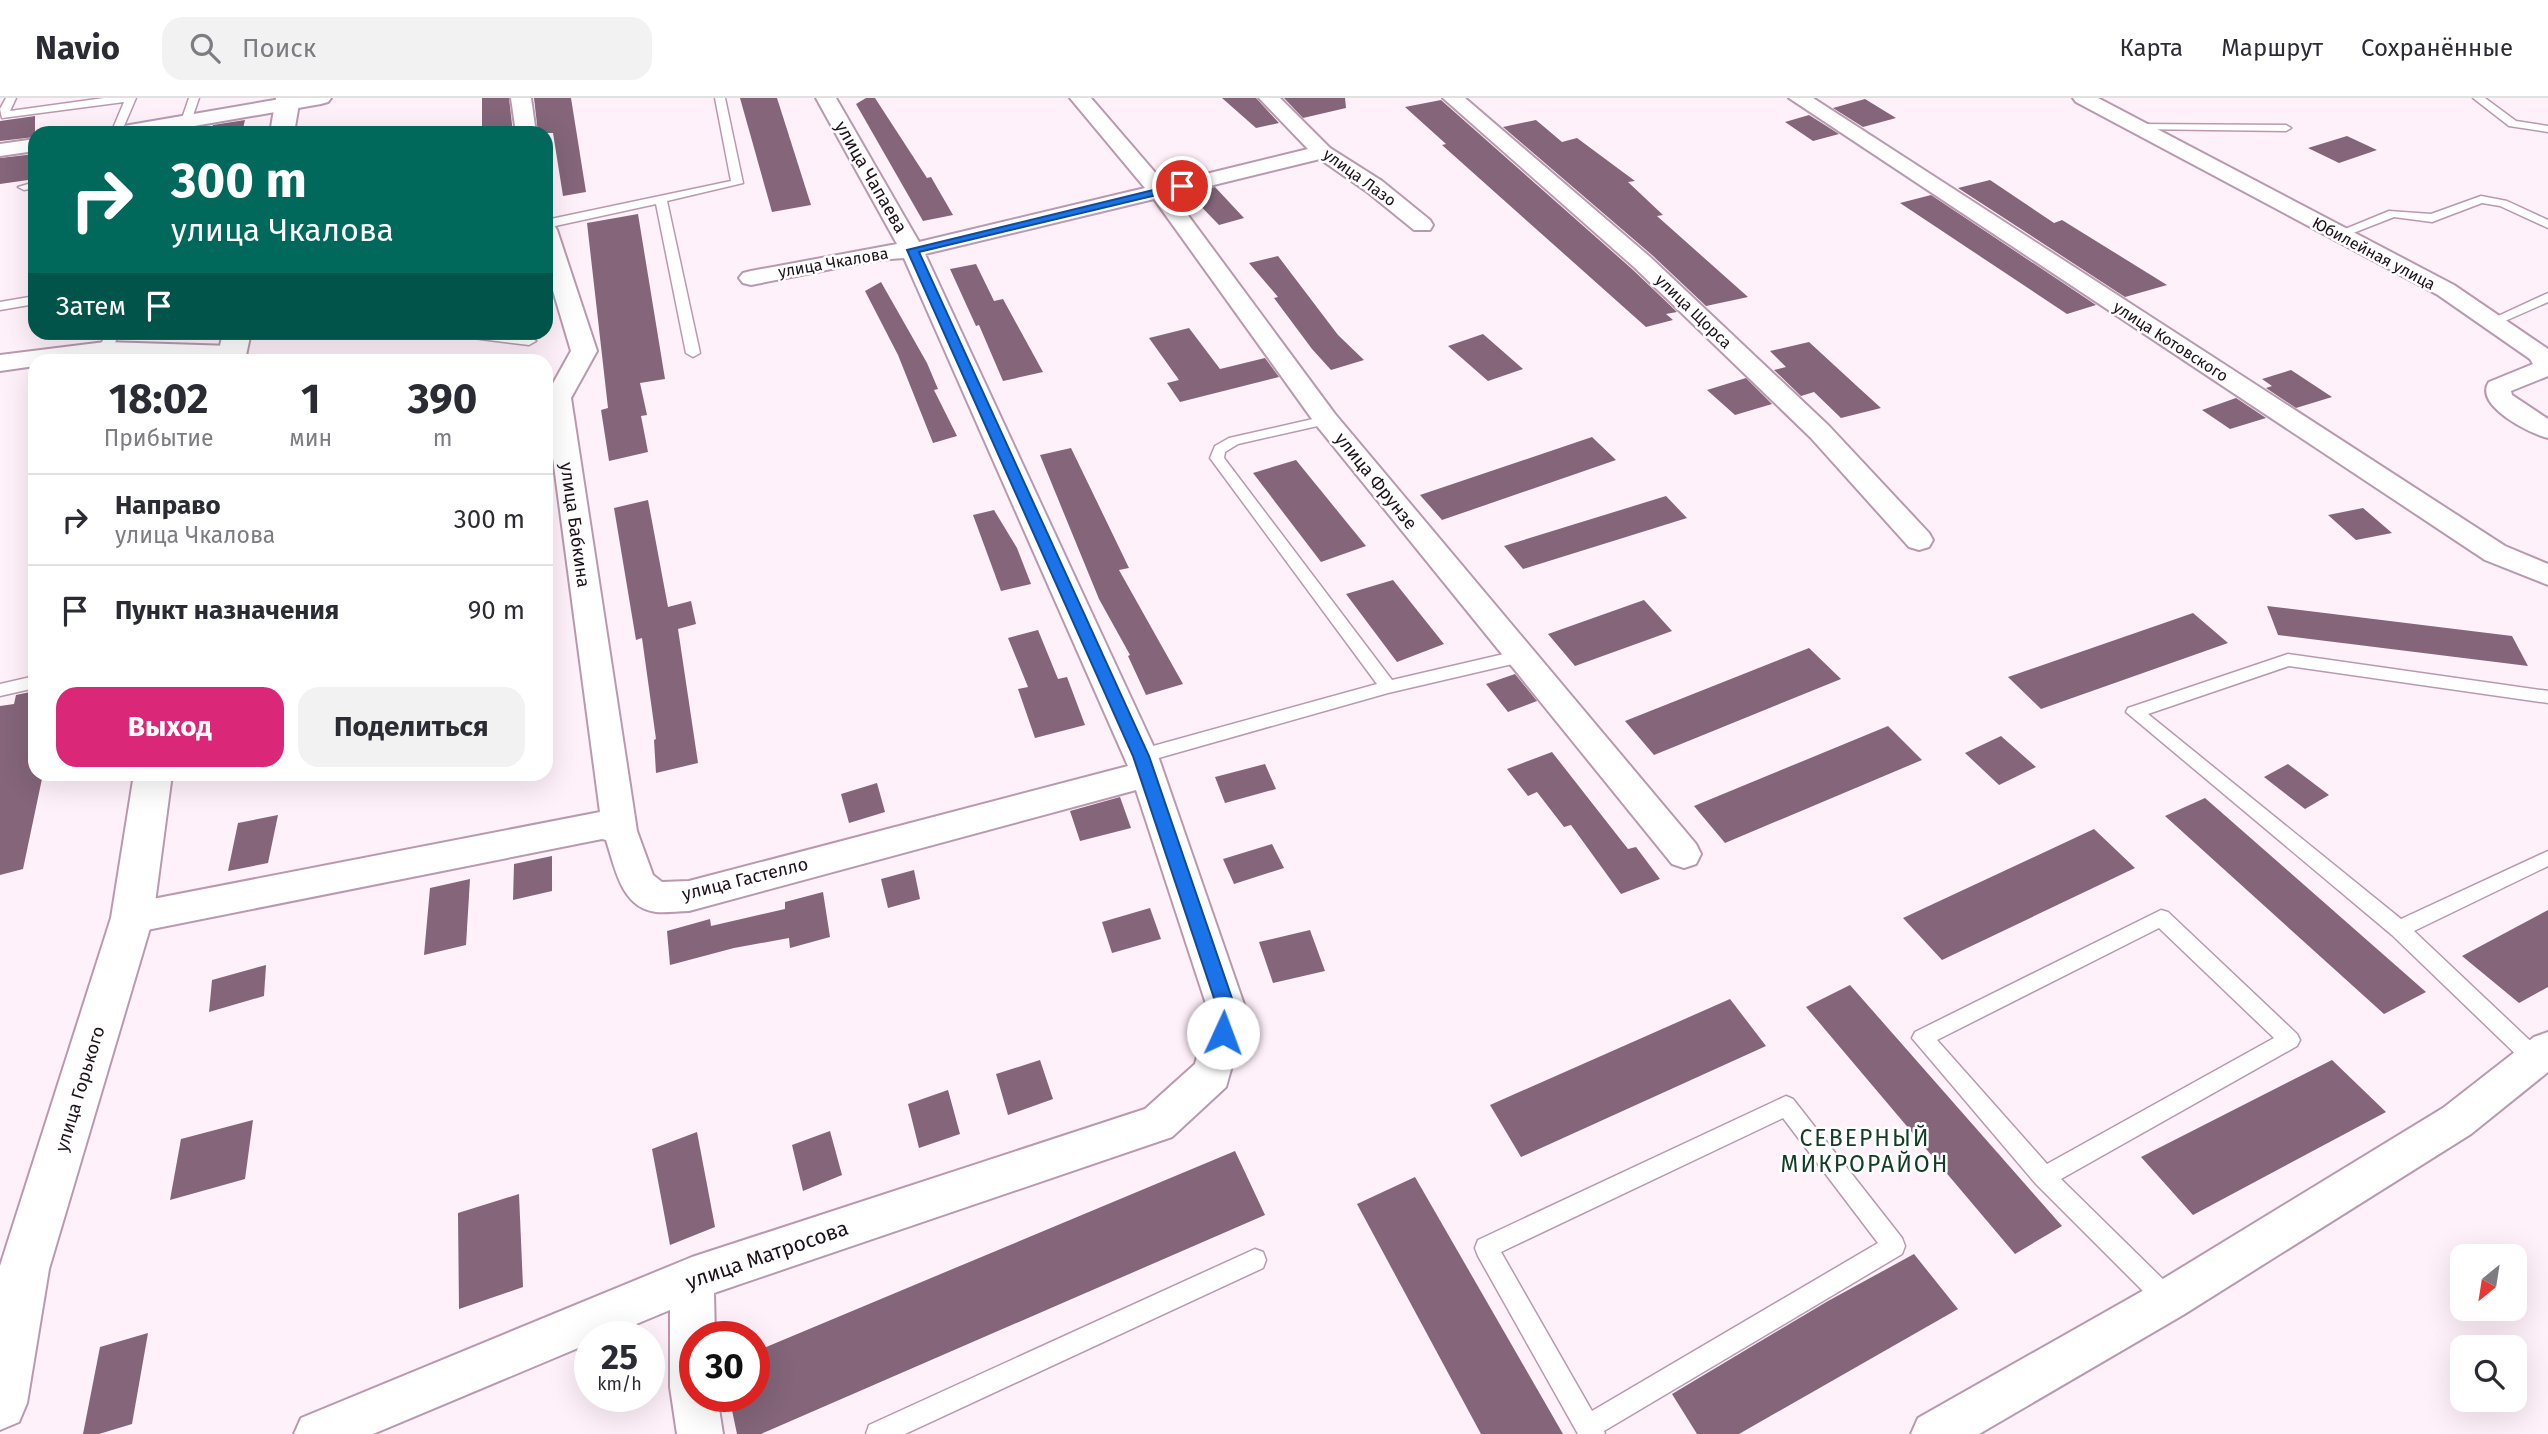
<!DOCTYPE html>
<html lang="ru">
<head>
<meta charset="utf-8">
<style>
	body { margin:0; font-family:"Fira Sans",sans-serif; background:#f2f2f3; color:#2b2b33; height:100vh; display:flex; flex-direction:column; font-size:26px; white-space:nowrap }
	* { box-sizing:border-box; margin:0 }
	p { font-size:23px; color:#7c7c81 }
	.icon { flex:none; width:38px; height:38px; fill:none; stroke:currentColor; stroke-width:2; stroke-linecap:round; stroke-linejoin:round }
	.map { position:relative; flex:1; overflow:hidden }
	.drawer { position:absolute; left:28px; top:256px; width:525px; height:427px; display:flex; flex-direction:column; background:#fff; border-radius:21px; box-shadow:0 7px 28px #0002 }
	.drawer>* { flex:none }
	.banner { position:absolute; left:28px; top:28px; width:525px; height:214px; border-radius:21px; box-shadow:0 7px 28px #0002; background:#00695c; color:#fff; overflow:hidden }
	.needle { width:46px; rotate:210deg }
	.fabs { position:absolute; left:2450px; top:1146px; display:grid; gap:14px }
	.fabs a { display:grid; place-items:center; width:77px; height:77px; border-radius:14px; background:#fff; box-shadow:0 7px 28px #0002; font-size:35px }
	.speed { position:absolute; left:574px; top:1223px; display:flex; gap:14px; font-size:35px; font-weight:700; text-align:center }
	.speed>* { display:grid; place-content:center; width:91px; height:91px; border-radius:50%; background:#fff; box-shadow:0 7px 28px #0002; line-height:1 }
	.speed small { font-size:18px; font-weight:400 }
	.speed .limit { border:10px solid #d22; background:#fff; color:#111 }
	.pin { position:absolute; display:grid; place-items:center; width:60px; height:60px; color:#fff; margin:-30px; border:4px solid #fff; border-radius:50%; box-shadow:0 2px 7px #0007 }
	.me { position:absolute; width:77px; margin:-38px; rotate:2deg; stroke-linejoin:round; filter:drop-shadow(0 0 5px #0008) }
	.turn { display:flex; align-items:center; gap:24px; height:147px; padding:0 28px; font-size:32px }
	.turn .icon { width:91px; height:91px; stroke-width:2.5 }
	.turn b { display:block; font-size:49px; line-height:60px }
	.then { display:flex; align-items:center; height:66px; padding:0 28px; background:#0003; gap:14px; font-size:26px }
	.eta { display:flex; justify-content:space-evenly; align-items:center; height:119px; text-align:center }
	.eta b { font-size:42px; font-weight:700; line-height:49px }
	.button { display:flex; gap:14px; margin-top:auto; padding:14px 28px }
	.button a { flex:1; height:80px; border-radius:21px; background:#db2777; color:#fff; font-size:28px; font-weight:700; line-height:80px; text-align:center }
	.button a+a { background:#f2f2f3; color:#2b2b33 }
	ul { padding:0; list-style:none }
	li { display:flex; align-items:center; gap:21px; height:91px; padding:0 28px; border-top:2px solid #e1e1e2 }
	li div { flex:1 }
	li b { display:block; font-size:26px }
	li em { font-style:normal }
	header { display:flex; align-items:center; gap:42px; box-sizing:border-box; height:98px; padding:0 35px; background:#fff; border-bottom:2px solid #e1e1e2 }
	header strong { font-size:33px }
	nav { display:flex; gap:38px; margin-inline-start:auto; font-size:24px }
	.search { width:490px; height:63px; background:#f2f2f3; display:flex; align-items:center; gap:18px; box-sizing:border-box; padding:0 24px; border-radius:21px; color:#7c7c81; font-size:26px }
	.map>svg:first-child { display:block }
</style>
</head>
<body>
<header>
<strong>Navio</strong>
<div class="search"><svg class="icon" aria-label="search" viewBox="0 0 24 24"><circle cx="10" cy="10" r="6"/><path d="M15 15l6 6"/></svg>Поиск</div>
<nav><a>Карта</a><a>Маршрут</a><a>Сохранённые</a></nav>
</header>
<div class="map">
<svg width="2548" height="1336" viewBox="0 0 2548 1336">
	<rect width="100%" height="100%" fill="#fff1fa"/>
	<g fill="#84657a">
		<path d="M 482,0 L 509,0 L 513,35 L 482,35 Z"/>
		<path d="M 534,0 L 571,0 L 586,94 L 563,98 L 553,35 L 538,35 Z"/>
		<path d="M 740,0 L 777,0 L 811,107 L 772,114 Z"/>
		<path d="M 866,0 L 875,0 L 927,80 L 931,79 L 953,117 L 923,123 L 856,6 Z"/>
		<path d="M 1222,0 L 1256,0 L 1279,25 L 1256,30 Z"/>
		<path d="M 1284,0 L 1345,0 L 1346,10 L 1303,20 Z"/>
		<path d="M 1865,1 L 1896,20 L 1863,29 L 1833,10 Z"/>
		<path d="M 1441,2 L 1632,171 L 1677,214 L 1666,216 L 1673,222 L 1646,229 L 1442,47 L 1446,46 L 1405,9 Z"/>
		<path d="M 1809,17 L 1839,36 L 1813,43 L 1785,24 Z"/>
		<path d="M 35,18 L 35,39 L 0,43 L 0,23 Z"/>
		<path d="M 245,22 L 242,35 L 211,35 L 213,27 Z"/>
		<path d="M 1536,22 L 1562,44 L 1577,40 L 1635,83 L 1628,84 L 1663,117 L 1657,118 L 1748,199 L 1706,208 L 1652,157 L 1503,29 Z"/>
		<path d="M 2347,38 L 2377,52 L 2339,65 L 2308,50 Z"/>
		<path d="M 35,56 L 35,81 L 0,86 L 0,60 Z"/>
		<path d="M 1990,82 L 2054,125 L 2062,122 L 2167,187 L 2125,199 L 1958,90 Z"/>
		<path d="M 1215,89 L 1244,120 L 1219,127 L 1189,96 Z"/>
		<path d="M 1931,97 L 2096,207 L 2067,216 L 1900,105 Z"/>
		<path d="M 638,116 L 665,281 L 640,285 L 647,317 L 641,318 L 648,354 L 609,363 L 601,312 L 608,310 L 587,125 Z"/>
		<path d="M 1278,158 L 1338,237 L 1364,262 L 1331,272 L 1312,251 L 1274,200 L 1278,199 L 1249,165 Z"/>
		<path d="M 976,166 L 994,203 L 1003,201 L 1043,274 L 1003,283 L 979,227 L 976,228 L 950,171 Z"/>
		<path d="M 881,184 L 927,265 L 938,291 L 934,292 L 957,338 L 933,345 L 898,257 L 865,193 Z"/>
		<path d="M 1189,230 L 1220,271 L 1265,260 L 1279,279 L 1180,304 L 1167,285 L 1179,282 L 1149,240 Z"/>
		<path d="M 1483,236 L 1523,271 L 1488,283 L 1448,248 Z"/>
		<path d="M 1809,244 L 1859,290 L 1881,310 L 1841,320 L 1814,294 L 1801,298 L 1774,272 L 1786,269 L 1770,253 Z"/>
		<path d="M 2291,272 L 2332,299 L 2296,310 L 2266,290 L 2272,288 L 2262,281 Z"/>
		<path d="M 1746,280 L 1772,306 L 1735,317 L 1707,292 Z"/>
		<path d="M 2236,300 L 2266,320 L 2230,331 L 2202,312 Z"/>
		<path d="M 1592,339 L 1616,362 L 1442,422 L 1420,397 Z"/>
		<path d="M 1071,350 L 1129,470 L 1119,472 L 1183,586 L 1146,597 L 1128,558 L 1130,557 L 1099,501 L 1040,357 Z"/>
		<path d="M 1296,362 L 1366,448 L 1321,464 L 1253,375 Z"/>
		<path d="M 1666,398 L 1687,420 L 1523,471 L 1504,448 Z"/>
		<path d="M 648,402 L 668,509 L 691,503 L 696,526 L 678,531 L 698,665 L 656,675 L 654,642 L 656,641 L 642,540 L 636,542 L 614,410 Z"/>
		<path d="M 2363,410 L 2392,435 L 2356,442 L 2328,417 Z"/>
		<path d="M 994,412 L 1017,450 L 1031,486 L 1001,493 L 973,417 Z"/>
		<path d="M 1393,482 L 1444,546 L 1397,564 L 1346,496 Z"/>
		<path d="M 1644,502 L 1672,533 L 1575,568 L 1548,536 Z"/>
		<path d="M 2267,508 L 2512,538 L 2528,568 L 2278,537 Z"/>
		<path d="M 2193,515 L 2228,545 L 2041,611 L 2008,579 Z"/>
		<path d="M 1038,532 L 1058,581 L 1067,579 L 1085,627 L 1035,640 L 1018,591 L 1028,589 L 1008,540 Z"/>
		<path d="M 1809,550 L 1841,581 L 1654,657 L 1625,623 Z"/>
		<path d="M 1515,576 L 1537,603 L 1508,614 L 1486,586 Z"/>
		<path d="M 35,593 L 35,676 L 43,676 L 23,771 L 0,777 L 0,608 L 14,606 L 16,597 Z"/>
		<path d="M 1888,628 L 1922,662 L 1725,745 L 1694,708 Z"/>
		<path d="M 2001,638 L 2036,669 L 1999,687 L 1965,655 Z"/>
		<path d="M 1552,654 L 1628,751 L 1636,749 L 1660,781 L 1621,796 L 1571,727 L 1564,729 L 1537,694 L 1528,698 L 1507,671 Z"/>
		<path d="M 1265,666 L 1276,691 L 1225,705 L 1215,679 Z"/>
		<path d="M 2288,666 L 2329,697 L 2305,711 L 2264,679 Z"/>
		<path d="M 877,685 L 885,714 L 849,725 L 841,696 Z"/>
		<path d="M 1120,699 L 1131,730 L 1080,743 L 1070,713 Z"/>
		<path d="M 2205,700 L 2426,894 L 2384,916 L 2165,718 Z"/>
		<path d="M 278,717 L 268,765 L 228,773 L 238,725 Z"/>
		<path d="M 2094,731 L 2135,770 L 1942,862 L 1903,820 Z"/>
		<path d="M 1272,746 L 1284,770 L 1234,786 L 1223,761 Z"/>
		<path d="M 552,758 L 552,793 L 513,802 L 514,766 Z"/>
		<path d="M 914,772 L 920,801 L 888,810 L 881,781 Z"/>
		<path d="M 470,781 L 466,847 L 424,857 L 430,790 Z"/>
		<path d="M 823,794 L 830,839 L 790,850 L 789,840 L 734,850 L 670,867 L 667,833 L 710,821 L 711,828 L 785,811 L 785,804 Z"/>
		<path d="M 1150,810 L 1161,841 L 1112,855 L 1102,824 Z"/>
		<path d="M 2548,812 L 2548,889 L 2519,905 L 2462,858 Z"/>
		<path d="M 1310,832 L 1325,873 L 1273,885 L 1259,844 Z"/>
		<path d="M 266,867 L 264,898 L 209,914 L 212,882 Z"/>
		<path d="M 1850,887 L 2062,1128 L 2015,1156 L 1806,909 Z"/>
		<path d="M 1730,901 L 1766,948 L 1521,1059 L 1490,1007 Z"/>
		<path d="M 1040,962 L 1053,1001 L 1008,1017 L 996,976 Z"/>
		<path d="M 2332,962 L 2386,1014 L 2193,1117 L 2141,1059 Z"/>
		<path d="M 948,992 L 960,1036 L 919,1050 L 908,1006 Z"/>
		<path d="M 253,1022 L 245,1081 L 170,1102 L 181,1041 Z"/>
		<path d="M 830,1033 L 842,1077 L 803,1093 L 792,1047 Z"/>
		<path d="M 697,1034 L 715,1129 L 670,1147 L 652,1051 Z"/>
		<path d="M 1235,1053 L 1265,1117 L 761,1336 L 737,1336 L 729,1298 L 754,1298 L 754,1254 Z"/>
		<path d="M 1415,1079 L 1563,1336 L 1481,1336 L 1357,1106 Z"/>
		<path d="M 519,1096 L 523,1189 L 459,1211 L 458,1115 Z"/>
		<path d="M 1914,1156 L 1958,1211 L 1739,1336 L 1697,1336 L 1672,1296 L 1828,1203 Z"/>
		<path d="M 148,1235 L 132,1326 L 99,1336 L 83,1336 L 100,1249 Z"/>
	</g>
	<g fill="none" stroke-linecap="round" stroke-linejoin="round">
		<g stroke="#ba99af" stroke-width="3">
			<g id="service">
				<path d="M 6,0 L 16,0 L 10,13 L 104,0 L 136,0 L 121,35 L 111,35 L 124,4 L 2,20 L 0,11 Z"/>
				<path d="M 189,0 L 199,0 L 187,35 L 177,35 Z"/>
				<path d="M 715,0 L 725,0 L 743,85 L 667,103 L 700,255 L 693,259 L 686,255 L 656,106 L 546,130 L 546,122 L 731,83 Z"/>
				<path d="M 2473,0 L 2485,0 L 2516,23 L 2548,28 L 2548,34 L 2509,28 Z"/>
				<path d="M 2139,26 L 2286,27 L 2291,30 L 2286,33 L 2135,31 L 2134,29 Z"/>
				<path d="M 35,84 L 35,90 L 24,92 L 18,89 Z"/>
				<path d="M 2481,98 L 2507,103 L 2548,122 L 2548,130 L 2500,108 L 2482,105 L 2432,124 L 2394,119 L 2343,139 L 2333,136 L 2389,113 L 2431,116 Z"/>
				<path d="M 2548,195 L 2548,204 L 2496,227 L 2491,228 L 2485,224 Z"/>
				<path d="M 35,198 L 35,206 L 0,212 L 0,204 Z"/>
				<path d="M 107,234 L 120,234 L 110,255 L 105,256 L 98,252 Z"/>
				<path d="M 451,234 C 471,234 520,231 536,243 L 529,247 L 457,238 Z"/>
				<path d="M 1326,318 L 1333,322 L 1331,325 L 1238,346 L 1225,354 L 1224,360 L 1392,582 L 1521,552 L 1529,558 L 1521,564 L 1388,595 L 1141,665 L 1135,663 L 1132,658 L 1135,653 L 1377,586 L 1210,360 L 1215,348 L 1229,340 Z"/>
				<path d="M 2288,556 L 2548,593 L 2548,605 L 2289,568 L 2148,616 L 2401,821 L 2548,753 L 2548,768 L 2414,833 L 2541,953 L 2544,960 L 2541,967 L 2534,969 L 2527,967 L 2392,837 L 2126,614 L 2128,610 Z"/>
				<path d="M 35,578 L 35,590 L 0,598 L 0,586 Z"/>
				<path d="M 2161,812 L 2168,814 L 2297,936 L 2300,942 L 2297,948 L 2061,1081 L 2176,1194 L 2180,1202 L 2176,1210 L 2168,1214 L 2160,1210 L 2036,1086 L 1912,940 L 1915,934 ZM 2159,830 L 2274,940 L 2047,1066 L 1937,942 Z"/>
				<path d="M 1786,998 L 1793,1001 L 1902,1140 L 1905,1148 L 1902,1156 L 1604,1333 L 1605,1336 L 1578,1336 L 1478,1158 L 1475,1150 L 1478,1142 ZM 1783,1020 L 1878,1145 L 1592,1313 L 1501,1154 Z"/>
				<path d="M 1255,1151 L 1263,1154 L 1266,1162 L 1263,1170 L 905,1336 L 866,1336 L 869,1327 Z"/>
			</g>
		</g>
		<g stroke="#ba99af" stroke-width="4">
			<g id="minor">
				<path d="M 286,0 L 331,0 L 328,4 L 321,6 L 154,35 L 108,35 L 111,31 L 118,29 Z"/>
				<path d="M 511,0 L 531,0 L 536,35 L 516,35 Z"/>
				<path d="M 816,0 L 836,0 L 919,144 L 1145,90 L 1070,0 L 1091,0 L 1165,86 L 1308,51 L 1259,0 L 1280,0 L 1330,50 L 1382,83 L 1430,122 L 1433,127 L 1430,132 L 1414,132 L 1366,93 L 1320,61 L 1173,97 L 1335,316 L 1696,746 L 1701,756 L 1696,766 L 1684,770 L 1672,766 L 1317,328 L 1154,101 L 925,156 L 1158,658 L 1247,915 L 1226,989 L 1172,1039 L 714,1195 L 715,1239 L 695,1239 L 695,1298 L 717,1298 L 723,1336 L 677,1336 L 670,1289 L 670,1212 L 605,1239 L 590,1239 L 590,1245 L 373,1336 L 294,1336 L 301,1320 L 692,1159 L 1145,1011 L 1195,966 L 1209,915 L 1136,692 L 689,813 C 678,813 666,815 656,814 C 621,810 615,769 606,742 L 602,741 L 132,835 L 119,831 L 114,820 L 119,809 L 132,805 L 600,714 L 546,307 L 546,298 L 571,253 L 546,169 L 546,125 L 554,127 L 557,132 L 597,253 L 571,300 L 637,733 L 653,777 L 662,784 L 689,783 L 1128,668 L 904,160 L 877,162 L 751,187 L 743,185 L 739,180 L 743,175 L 751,173 L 897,146 Z"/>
				<path d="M 1443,0 L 1465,0 L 1650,159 L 1829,328 L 1929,435 L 1933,442 L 1929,449 L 1919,452 L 1909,449 L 1811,340 L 1634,169 Z"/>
				<path d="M 1789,0 L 1813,0 L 2505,448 L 2548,466 L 2548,487 L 2485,462 Z"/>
				<path d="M 2073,0 L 2098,0 L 2454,187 L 2548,251 L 2548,278 L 2511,293 L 2512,297 L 2548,321 L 2548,340 C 2530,336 2473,307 2489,284 L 2533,266 L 2530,261 L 2438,197 L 2076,4 Z"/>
				<path d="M 35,41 L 35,53 L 0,58 L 0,46 Z"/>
				<path d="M 105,244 L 232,248 L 241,251 L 245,256 L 236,262 L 105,260 L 35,262 L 35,268 L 0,273 L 0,257 Z"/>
				<path d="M 2548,934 L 2548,974 L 2471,1036 L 2183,1217 L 1979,1336 L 1911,1336 L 1918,1320 L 2153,1187 L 2443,1010 L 2534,939 Z"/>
			</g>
		</g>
		<g stroke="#ba99af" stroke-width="4">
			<g id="tertiary">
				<path d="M 276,0 L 300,0 L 294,35 L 270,35 Z"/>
				<path d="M 223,234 L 251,234 L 245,262 L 217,262 Z"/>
				<path d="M 134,676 L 172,676 L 153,820 L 49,1171 L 27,1305 L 19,1324 L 0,1332 L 0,1168 L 111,820 Z"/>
			</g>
		</g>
		<use href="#service" fill="#fff" fill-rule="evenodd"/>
		<use href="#minor" fill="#fff" fill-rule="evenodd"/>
		<use href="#tertiary" fill="#fff" fill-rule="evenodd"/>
	</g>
	<path fill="#1a73e8" stroke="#114b97" stroke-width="2" d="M 1182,85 L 1186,85 L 1186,90 L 919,154 L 1149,658 L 1237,915 L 1229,941 L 1223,943 L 1216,941 L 1213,935 L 1219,915 L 1133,658 L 907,152 Z"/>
	<g text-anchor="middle" stroke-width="5" stroke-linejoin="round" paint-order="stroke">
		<g font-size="16" fill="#1d111a" stroke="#fff">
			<text transform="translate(1360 79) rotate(36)" y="6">улица Лазо</text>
			<text transform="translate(2374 155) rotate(28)" y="6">Юбилейная улица</text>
			<text transform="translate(833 164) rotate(-10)" y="6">улица Чкалова</text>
			<text transform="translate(1694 213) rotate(44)" y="6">улица Щорса</text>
			<text transform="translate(2171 243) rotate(33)" y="6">улица Котовского</text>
		</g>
		<g font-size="18" fill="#1d111a" stroke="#fff">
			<text transform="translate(871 79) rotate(60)" y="6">улица Чапаева</text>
			<text transform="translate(1376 383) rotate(51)" y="6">улица Фрунзе</text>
			<text transform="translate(575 427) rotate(82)" y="6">улица Бабкина</text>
			<text transform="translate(745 781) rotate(-14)" y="6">улица Гастелло</text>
			<text transform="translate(80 991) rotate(-73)" y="6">улица Горького</text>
		</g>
		<g font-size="21" fill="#1d111a" stroke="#fff">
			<text transform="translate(767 1157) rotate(-19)" y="7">улица Матросова</text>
		</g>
		<g font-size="23" letter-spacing="2" fill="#113c27" stroke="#fff">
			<text x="1865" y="1048">СЕВЕРНЫЙ<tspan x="1865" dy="26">МИКРОРАЙОН</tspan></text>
		</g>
	</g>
</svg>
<div class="fabs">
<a><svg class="needle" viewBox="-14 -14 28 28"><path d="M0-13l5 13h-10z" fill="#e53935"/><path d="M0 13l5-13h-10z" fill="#7c7c81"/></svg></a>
<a><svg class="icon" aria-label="search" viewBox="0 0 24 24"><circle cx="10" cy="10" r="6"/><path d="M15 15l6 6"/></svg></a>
</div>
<div class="speed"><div>25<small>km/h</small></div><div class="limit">30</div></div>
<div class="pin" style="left:1182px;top:88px;background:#d93025"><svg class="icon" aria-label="arrive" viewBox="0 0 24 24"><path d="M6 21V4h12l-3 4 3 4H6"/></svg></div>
<svg class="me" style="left:1223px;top:935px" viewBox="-20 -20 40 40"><circle r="19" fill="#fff"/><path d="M0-13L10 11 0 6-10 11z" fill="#1a73e8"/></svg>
<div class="banner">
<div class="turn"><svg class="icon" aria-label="right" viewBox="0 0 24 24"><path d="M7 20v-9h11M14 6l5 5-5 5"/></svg><div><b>300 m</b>улица Чкалова</div></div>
<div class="then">Затем<svg class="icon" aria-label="arrive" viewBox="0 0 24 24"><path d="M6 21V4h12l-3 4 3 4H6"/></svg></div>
</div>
<section class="drawer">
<div class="eta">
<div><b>18:02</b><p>Прибытие</p></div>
<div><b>1</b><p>мин</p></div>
<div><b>390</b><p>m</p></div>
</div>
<ul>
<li><svg class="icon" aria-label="right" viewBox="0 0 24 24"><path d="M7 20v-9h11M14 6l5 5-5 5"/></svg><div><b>Направо</b><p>улица Чкалова</p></div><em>300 m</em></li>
<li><svg class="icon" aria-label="arrive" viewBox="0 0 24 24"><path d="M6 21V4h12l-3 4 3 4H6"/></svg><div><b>Пункт назначения</b></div><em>90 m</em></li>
</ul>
<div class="button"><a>Выход</a><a>Поделиться</a></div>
</section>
</div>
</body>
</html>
